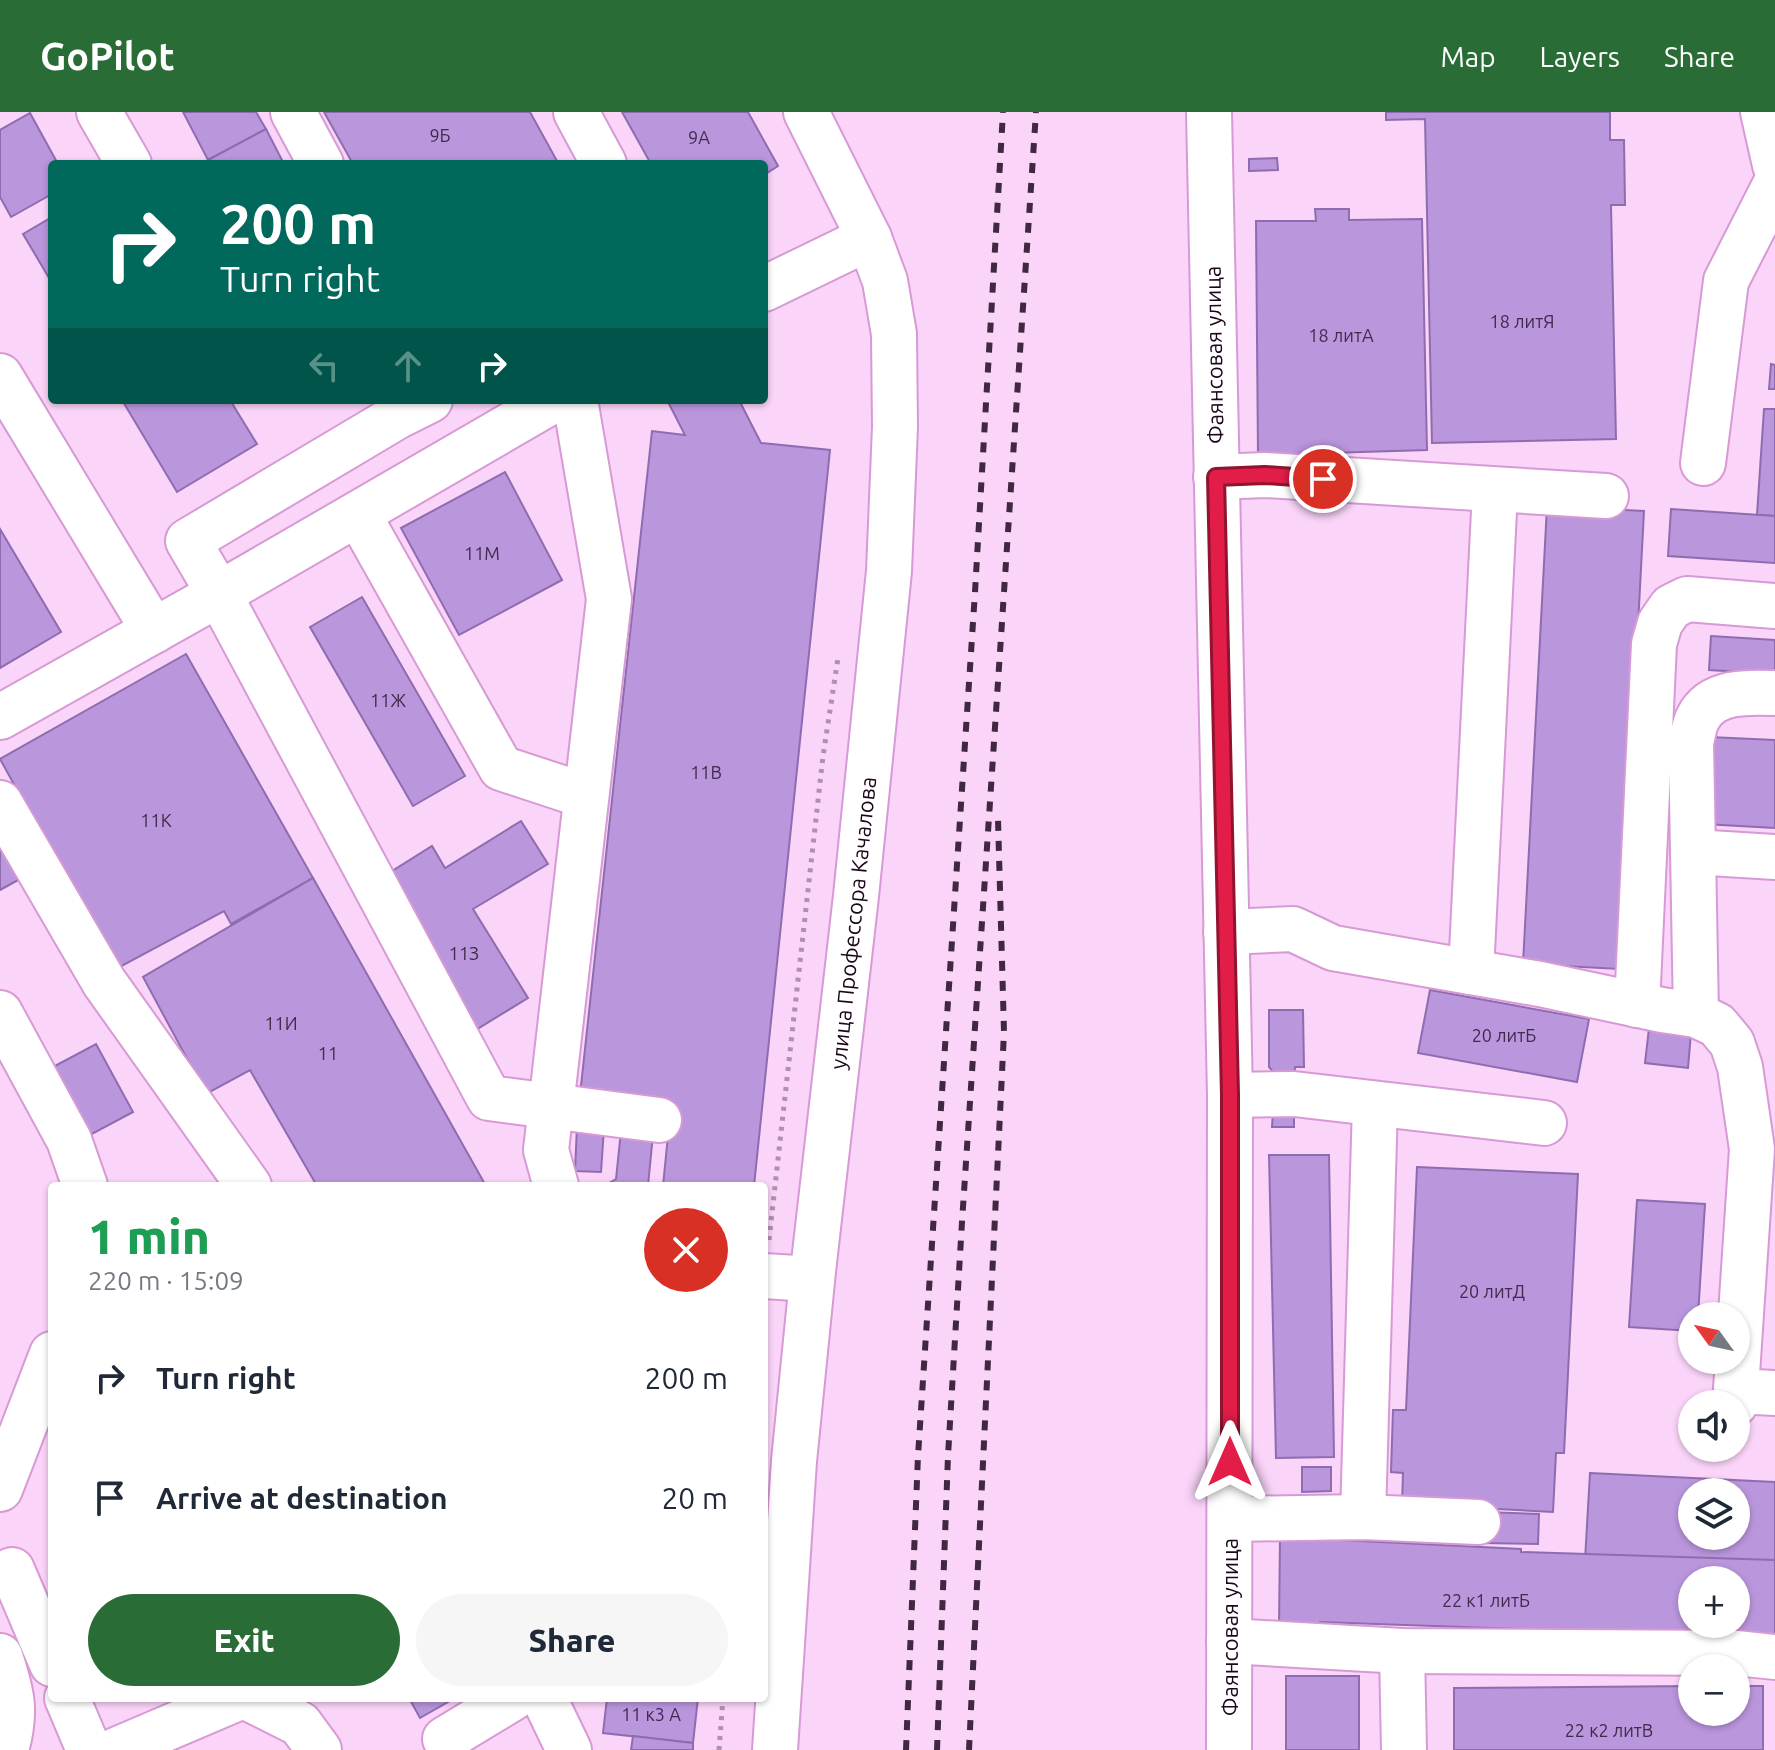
<!DOCTYPE html>
<html lang="en">
<head>
<meta charset="utf-8">
<style>
	body { margin:0; font-family:Ubuntu,sans-serif; background:#f6f6f7; color:#1f2937; height:100vh; display:flex; flex-direction:column; font-size:30px; white-space:nowrap }
	* { box-sizing:border-box; margin:0 }
	p { font-size:26px; color:#747a83 }
	.icon { flex:none; width:44px; height:44px; fill:none; stroke:currentColor; stroke-width:2; stroke-linecap:round; stroke-linejoin:round }
	.map { position:relative; flex:1; overflow:hidden }
	.panel { position:absolute; left:48px; top:1070px; width:720px; height:520px; display:flex; flex-direction:column; background:#fff; border-radius:8px; box-shadow:0 2px 6px #0004 }
	.panel>* { flex:none }
	.guide { position:absolute; left:48px; top:48px; width:720px; height:244px; border-radius:8px; box-shadow:0 2px 6px #0004; background:#00695c; color:#fff; overflow:hidden }
	.needle { width:52px; rotate:303deg }
	.controls { position:absolute; left:1678px; top:1190px; display:grid; gap:16px }
	.controls a { display:grid; place-items:center; width:72px; height:72px; border-radius:50%; background:#fff; box-shadow:0 2px 6px #0004; font-size:40px }
	.pin { position:absolute; display:grid; place-items:center; width:68px; height:68px; color:#fff; margin:-34px; border:4px solid #fff; border-radius:50%; box-shadow:0 2px 8px #0007 }
	.me { position:absolute; width:88px; margin:-44px; rotate:0deg; stroke-linejoin:round; filter:drop-shadow(0 0 6px #0008) }
	.turn { display:flex; align-items:center; gap:28px; height:168px; padding:0 40px; font-size:36px }
	.turn .icon { width:104px; height:104px; stroke-width:2.5 }
	.turn b { display:block; font-size:56px; line-height:68px }
	.lanes { display:flex; align-items:center; height:76px; padding:0 40px; background:#0003; justify-content:center; gap:40px; direction:ltr }
	.lanes .off { opacity:.35 }
	.round { display:grid; place-items:center; flex:none; width:84px; height:84px; border-radius:42px; background:#f6f6f7 }
	.overview { display:flex; align-items:center; justify-content:space-between; height:136px; padding:0 40px }
	h1 { font-size:48px; font-weight:800; line-height:60px; color:#1e9e55 }
	.action { display:flex; gap:16px; margin-top:auto; padding:16px 40px }
	.action a { flex:1; height:92px; border-radius:48px; background:#2a6c36; color:#fff; font-size:32px; font-weight:800; line-height:92px; text-align:center }
	.action a+a { background:#f6f6f7; color:#1f2937 }
	ul { padding:0; list-style:none }
	li { display:flex; align-items:center; gap:24px; height:120px; padding:0 40px }
	li div { flex:1 }
	li b { display:block; font-size:30px }
	li em { font-style:normal }
	header { display:flex; align-items:center; gap:48px; box-sizing:border-box; height:112px; padding:0 40px; background:#2a6c36; color:#fff }
	header strong { font-size:38px }
	nav { display:flex; gap:44px; margin-inline-start:auto; font-size:28px }
	.map>svg:first-child { display:block }
</style>
</head>
<body>
<header>
<strong>GoPilot</strong>
<nav><a>Map</a><a>Layers</a><a>Share</a></nav>
</header>
<div class="map">
<svg width="1775" height="1638" viewBox="0 0 1775 1638">
	<rect width="100%" height="100%" fill="#fad4f9"/>
	<g fill="#ba96dd" stroke="#8f6caf" stroke-width="2" fill-rule="evenodd">
		<path d="M 183,0 L 256,0 L 266,17 L 208,48 Z"/>
		<path d="M 324,0 L 530,0 L 557,49 L 550,52 L 353,52 Z"/>
		<path d="M 622,0 L 748,0 L 778,54 L 764,63 L 764,52 L 651,52 Z"/>
		<path d="M 1386,0 L 1610,0 L 1610,28 L 1624,28 L 1625,93 L 1611,93 L 1616,327 L 1432,331 L 1425,7 L 1386,8 Z"/>
		<path d="M 30,1 L 58,52 L 52,52 L 52,82 L 11,105 L 0,85 L 0,18 Z"/>
		<path d="M 266,17 L 284,52 L 211,52 L 208,48 Z"/>
		<path d="M 1277,46 L 1278,58 L 1249,59 L 1249,47 Z"/>
		<path d="M 1315,97 L 1349,97 L 1349,108 L 1422,107 L 1427,338 L 1258,343 L 1256,109 L 1316,109 Z"/>
		<path d="M 52,105 L 52,171 L 23,122 Z"/>
		<path d="M 1771,252 L 1775,253 L 1775,277 L 1769,277 Z"/>
		<path d="M 122,288 L 230,288 L 257,332 L 177,380 Z"/>
		<path d="M 667,288 L 739,288 L 761,331 L 830,338 L 754,1074 L 663,1074 L 671,993 L 580,983 L 652,319 L 685,323 Z"/>
		<path d="M 1764,297 L 1775,297 L 1775,404 L 1757,403 Z"/>
		<path d="M 505,360 L 562,468 L 459,523 L 401,416 Z"/>
		<path d="M 1547,394 L 1644,399 L 1620,857 L 1523,852 Z"/>
		<path d="M 1671,397 L 1775,404 L 1775,451 L 1668,444 Z"/>
		<path d="M 0,417 L 61,520 L 0,556 Z"/>
		<path d="M 362,485 L 465,664 L 413,694 L 310,515 Z"/>
		<path d="M 1711,524 L 1775,528 L 1775,562 L 1709,558 Z"/>
		<path d="M 186,542 L 313,766 L 231,812 L 224,799 L 116,857 L 0,647 Z"/>
		<path d="M 1709,625 L 1775,628 L 1775,716 L 1704,712 Z"/>
		<path d="M 521,709 L 548,752 L 473,797 L 528,886 L 474,919 L 381,766 L 432,734 L 445,756 Z"/>
		<path d="M 0,731 L 20,767 L 0,778 Z"/>
		<path d="M 313,766 L 486,1074 L 317,1074 L 250,958 L 206,982 L 143,865 Z"/>
		<path d="M 1430,878 L 1589,907 L 1577,970 L 1418,941 Z"/>
		<path d="M 1269,898 L 1303,898 L 1304,955 L 1295,955 L 1294,967 L 1279,967 L 1269,955 Z"/>
		<path d="M 1649,916 L 1691,921 L 1688,956 L 1645,951 Z"/>
		<path d="M 96,932 L 133,1000 L 90,1023 L 53,955 Z"/>
		<path d="M 1273,999 L 1294,1000 L 1294,1015 L 1272,1015 Z"/>
		<path d="M 577,1014 L 604,1016 L 601,1060 L 575,1059 Z"/>
		<path d="M 621,1019 L 653,1022 L 648,1074 L 604,1074 L 616,1067 Z"/>
		<path d="M 1269,1043 L 1329,1043 L 1334,1345 L 1276,1346 Z"/>
		<path d="M 1417,1055 L 1578,1062 L 1564,1341 L 1556,1341 L 1553,1400 L 1402,1392 L 1403,1361 L 1391,1360 L 1393,1298 L 1406,1298 Z"/>
		<path d="M 1637,1088 L 1705,1092 L 1698,1204 L 1692,1204 L 1692,1219 L 1629,1215 Z"/>
		<path d="M 1302,1355 L 1331,1355 L 1331,1379 L 1302,1380 Z"/>
		<path d="M 1590,1361 L 1775,1370 L 1775,1451 L 1585,1448 ZM 1692,1380 L 1736,1380 L 1736,1424 L 1692,1424 Z"/>
		<path d="M 1485,1400 L 1539,1402 L 1538,1432 L 1483,1431 Z"/>
		<path d="M 1280,1425 L 1521,1437 L 1521,1440 L 1775,1448 L 1775,1526 L 1320,1510 L 1319,1519 L 1279,1517 ZM 1692,1468 L 1736,1468 L 1736,1512 L 1692,1512 Z"/>
		<rect x="1286" y="1564" width="73" height="74"/>
		<path d="M 1692,1574 L 1692,1600 L 1736,1600 L 1736,1574 L 1763,1574 L 1763,1638 L 1454,1638 L 1454,1576 Z"/>
		<path d="M 409,1586 L 455,1586 L 420,1606 Z"/>
		<path d="M 607,1586 L 698,1586 L 693,1631 L 603,1621 Z"/>
		<path d="M 633,1624 L 693,1631 L 693,1638 L 631,1638 Z"/>
	</g>
	<g fill="none" stroke-linecap="round" stroke-linejoin="round">
		<g stroke="#d79ad5" stroke-width="48">
			<g id="minor">
				<path d="M 99,0 L 129,52"/>
				<path d="M 293,0 L 321,52"/>
				<path d="M 576,0 L 604,52"/>
				<path d="M 1209,0 L 1230,983 L 1229,1638"/>
				<path d="M 1763,0 L 1775,53"/>
				<path d="M 764,177 L 869,126"/>
				<path d="M 0,264 L 154,519"/>
				<path d="M 430,288 L 398,304 L 188,429 L 219,482 L 489,986 L 659,1008"/>
				<path d="M 1703,351 L 1726,169 L 1775,73"/>
				<path d="M 1216,365 L 1265,363 L 1606,384"/>
				<path d="M 358,402 L 501,656 L 586,684"/>
				<path d="M 0,605 L 219,482 L 554,288"/>
				<path d="M 0,691 L 104,870 L 249,1074"/>
				<path d="M 1693,740 L 1775,745"/>
				<path d="M 1226,820 L 1293,817 L 1333,836 L 1540,872 L 1662,898 L 1696,903 L 1717,913 L 1732,931 L 1740,955 L 1752,1037 L 1735,1292"/>
				<path d="M 1471,860 L 1495,379"/>
				<path d="M 1637,893 L 1654,532 L 1660,511 L 1671,495 L 1687,487 L 1775,494"/>
				<path d="M 0,901 L 69,1028 L 85,1074"/>
				<path d="M 1696,903 L 1691,631 C 1693,623 1694,613 1698,606 C 1712,578 1749,580 1775,581"/>
				<path d="M 1230,983 L 1294,982 L 1544,1011"/>
				<path d="M 556,1074 L 546,1038 L 609,487 L 575,288"/>
				<path d="M 764,1164 L 812,1167"/>
				<path d="M 1736,1279 L 1775,1281"/>
				<path d="M 0,1377 L 52,1242"/>
				<path d="M 1363,1405 L 1375,992"/>
				<path d="M 1230,1407 L 1363,1405 L 1478,1410"/>
				<path d="M 12,1458 L 52,1552"/>
				<path d="M 1229,1529 L 1402,1539 L 1736,1541 L 1775,1545"/>
				<path d="M 1402,1539 L 1404,1638"/>
				<path d="M 0,1544 C 12,1581 17,1599 6,1638"/>
				<path d="M 67,1586 L 89,1638"/>
				<path d="M 248,1586 L 300,1612 L 319,1638"/>
				<path d="M 544,1586 L 569,1638"/>
				<path d="M 445,1627 L 513,1586"/>
				<path d="M 116,1638 L 238,1586"/>
				<path d="M 775,1638 L 794,1349 L 813,1159 L 856,784 L 889,459 L 895,315 L 894,222 L 885,169 L 869,126 L 806,0"/>
			</g>
		</g>
		<g stroke="#b08faf" stroke-width="5" stroke-dasharray="4 6" stroke-linecap="butt">
			<path d="M 769,1128 L 823,644 L 838,546"/>
			<path d="M 719,1638 L 723,1586"/>
		</g>
		<use href="#minor" stroke="#fff" stroke-width="44"/>
		<g stroke="#402840" stroke-width="6" stroke-dasharray="10 10" stroke-linecap="butt">
			<path d="M 906,1638 L 918,1344 L 975,480 L 1003,0"/>
			<path d="M 937,1638 L 948,1344 L 962,1110 L 1036,0"/>
			<path d="M 969,1638 L 1004,920 L 998,707"/>
		</g>
	</g>
	<g fill="none" stroke-linecap="round" stroke-linejoin="round">
		<g stroke="#92132f" stroke-width="20">
			<path id="route" d="M 1230,1350 L 1230,983 L 1216,365 L 1265,363 L 1323,367"/>
		</g>
		<use href="#route" stroke="#e11d48" stroke-width="14"/>
	</g>
	<g text-anchor="middle" stroke-width="7" stroke-linejoin="round" paint-order="stroke">
		<g font-size="18" fill="#432a4c">
			<text x="440" y="30">9Б</text>
			<text x="699" y="32">9А</text>
			<text x="1522" y="216">18 литЯ</text>
			<text x="1341" y="230">18 литА</text>
			<text x="482" y="448">11М</text>
			<text x="388" y="595">11Ж</text>
			<text x="706" y="667">11В</text>
			<text x="156" y="715">11К</text>
			<text x="464" y="848">11З</text>
			<text x="281" y="918">11И</text>
			<text x="1504" y="930">20 литБ</text>
			<text x="328" y="948">11</text>
			<text x="1492" y="1186">20 литД</text>
			<text x="1486" y="1495">22 к1 литБ</text>
			<text x="651" y="1609">11 к3 А</text>
			<text x="1609" y="1625">22 к2 литВ</text>
		</g>
		<g font-size="22" fill="#1b061b" stroke="#fff">
			<text transform="translate(1214 243) rotate(-91)" y="8">Фаянсовая улица</text>
			<text transform="translate(853 811) rotate(-84)" y="8">улица Профессора Качалова</text>
			<text transform="translate(1230 1515) rotate(-90)" y="8">Фаянсовая улица</text>
		</g>
	</g>
</svg>
<div class="controls">
<a><svg class="needle" viewBox="-14 -14 28 28"><path d="M0-13l5 13h-10z" fill="#e53935"/><path d="M0 13l5-13h-10z" fill="#747a83"/></svg></a>
<a><svg class="icon" aria-label="sound" viewBox="0 0 24 24"><path d="M4 9h4l5-4v14l-5-4H4zM17 9q2 3 0 6"/></svg></a>
<a><svg class="icon" aria-label="layers" viewBox="0 0 24 24"><path d="M12 4l9 5-9 5-9-5zM3 14l9 5 9-5"/></svg></a>
<a>+</a>
<a>−</a>
</div>
<div class="pin" style="left:1323px;top:367px;background:#d93025"><svg class="icon" aria-label="arrive" viewBox="0 0 24 24"><path d="M6 21V4h12l-3 4 3 4H6"/></svg></div>
<svg class="me" style="left:1230px;top:1350px" viewBox="-20 -20 40 40"><path d="M0-17L14 15 0 8-14 15z" fill="#e11d48" stroke="#fff" stroke-width="4"/></svg>
<div class="guide">
<div class="turn"><svg class="icon" aria-label="right" viewBox="0 0 24 24"><path d="M7 20v-9h11M14 6l5 5-5 5"/></svg><div><b>200 m</b>Turn right</div></div>
<div class="lanes"><svg class="icon off" aria-label="left" viewBox="0 0 24 24"><path d="M17 20v-9H6M10 6l-5 5 5 5"/></svg><svg class="icon off" aria-label="ahead" viewBox="0 0 24 24"><path d="M12 20V5M6 11l6-6 6 6"/></svg><svg class="icon" aria-label="right" viewBox="0 0 24 24"><path d="M7 20v-9h11M14 6l5 5-5 5"/></svg></div>
</div>
<section class="panel">
<div class="overview"><div><h1>1 min</h1><p>220 m · 15:09</p></div><a class="round" style="background:#d93025;color:#fff"><svg class="icon" aria-label="close" viewBox="0 0 24 24"><path d="M6 6l12 12M18 6L6 18"/></svg></a></div>
<ul>
<li><svg class="icon" aria-label="right" viewBox="0 0 24 24"><path d="M7 20v-9h11M14 6l5 5-5 5"/></svg><div><b>Turn right</b></div><em>200 m</em></li>
<li><svg class="icon" aria-label="arrive" viewBox="0 0 24 24"><path d="M6 21V4h12l-3 4 3 4H6"/></svg><div><b>Arrive at destination</b></div><em>20 m</em></li>
</ul>
<div class="action"><a>Exit</a><a>Share</a></div>
</section>
</div>
</body>
</html>
